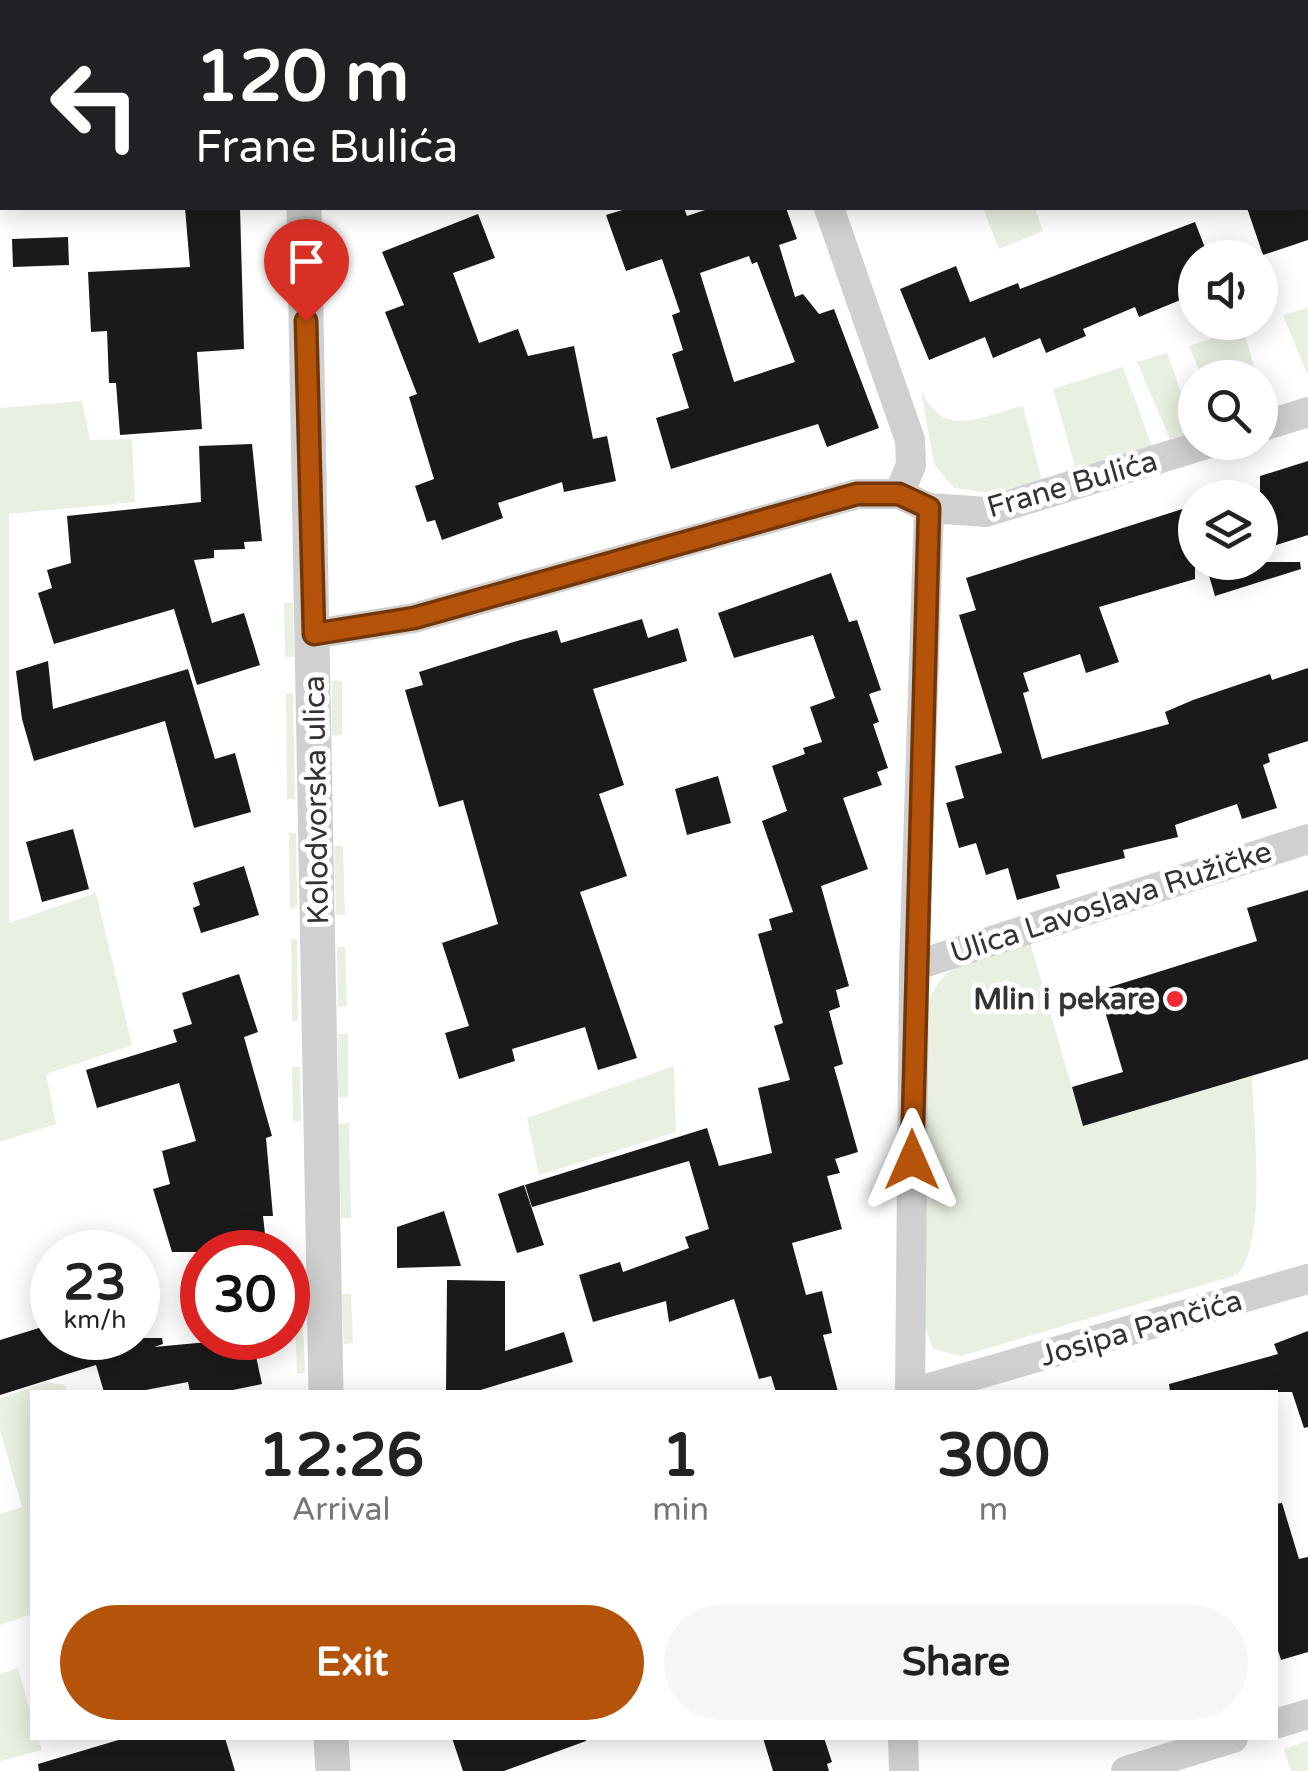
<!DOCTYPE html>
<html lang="en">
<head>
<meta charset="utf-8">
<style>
	body { margin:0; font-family:"Varela Round",sans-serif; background:#f6f6f6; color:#222; height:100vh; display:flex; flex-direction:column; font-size:38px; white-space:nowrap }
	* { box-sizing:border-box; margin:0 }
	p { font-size:32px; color:#767676 }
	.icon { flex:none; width:55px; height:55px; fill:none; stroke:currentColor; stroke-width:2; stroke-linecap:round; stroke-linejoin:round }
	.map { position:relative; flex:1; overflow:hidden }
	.details { position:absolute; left:30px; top:1390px; width:1248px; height:350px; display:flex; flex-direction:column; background:#fff; border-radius:0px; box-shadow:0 5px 25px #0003 }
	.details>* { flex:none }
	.top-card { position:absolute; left:0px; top:0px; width:1310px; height:210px; box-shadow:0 5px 25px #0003; background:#202124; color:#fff; overflow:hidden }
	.tools { position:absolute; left:1178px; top:240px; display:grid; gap:20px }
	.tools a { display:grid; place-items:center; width:100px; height:100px; border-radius:50%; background:#fff; box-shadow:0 5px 25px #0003; font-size:50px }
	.speed { position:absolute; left:30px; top:1230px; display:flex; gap:20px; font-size:50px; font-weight:700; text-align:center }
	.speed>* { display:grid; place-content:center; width:130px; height:130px; border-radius:50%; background:#fff; box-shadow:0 5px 25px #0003; line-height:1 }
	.speed small { font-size:25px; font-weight:400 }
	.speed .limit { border:15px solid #d22; background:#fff; color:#111 }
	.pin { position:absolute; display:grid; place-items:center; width:85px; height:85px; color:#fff; margin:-102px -42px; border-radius:50% 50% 50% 0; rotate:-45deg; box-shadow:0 0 10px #0007 }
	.pin .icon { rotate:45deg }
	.me { position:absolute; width:110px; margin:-55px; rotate:0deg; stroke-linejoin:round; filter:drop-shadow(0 0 8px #0008) }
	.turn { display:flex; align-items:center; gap:35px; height:210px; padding:0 30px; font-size:45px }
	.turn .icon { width:130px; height:130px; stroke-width:2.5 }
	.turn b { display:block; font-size:70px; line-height:85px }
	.eta { display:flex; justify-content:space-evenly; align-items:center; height:170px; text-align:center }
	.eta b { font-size:60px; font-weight:800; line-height:70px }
	.button { display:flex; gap:20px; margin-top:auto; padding:20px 30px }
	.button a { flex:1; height:115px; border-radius:60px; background:#b45309; color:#fff; font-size:40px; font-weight:800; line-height:115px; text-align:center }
	.button a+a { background:#f6f6f6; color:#222 }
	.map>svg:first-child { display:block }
</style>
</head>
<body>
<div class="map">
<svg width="1308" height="1771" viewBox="0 0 1308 1771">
	<rect width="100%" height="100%" fill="#fff"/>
	<g fill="#e8f0e1">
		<path d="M 983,208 L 1035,208 L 1043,231 L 999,249 Z"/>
		<path d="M 1308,308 L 1308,376 L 1283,315 Z"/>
		<path d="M 1243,328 L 1257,377 L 1202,377 L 1189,346 Z"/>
		<path d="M 1167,353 L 1195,432 L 1170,439 L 1137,362 Z"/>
		<path d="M 1123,367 L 1152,446 L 1076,469 L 1053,389 Z"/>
		<path d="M 921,390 C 944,440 979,417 1023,406 L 1042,481 L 990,493 L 954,488 L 934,464 Z"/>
		<path d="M 82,401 L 90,440 L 132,439 L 135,502 L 9,514 L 9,923 L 96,893 L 132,1045 L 46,1074 L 56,1124 L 0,1142 L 0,408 Z"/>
		<path d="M 284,603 L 293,603 L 294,657 L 285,657 Z"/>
		<rect x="332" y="681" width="10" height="54"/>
		<path d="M 286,693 L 293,693 L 295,799 L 287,799 Z"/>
		<path d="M 289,833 L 296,833 L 297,908 L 290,909 Z"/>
		<path d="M 334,846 L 343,846 L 345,915 L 336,915 Z"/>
		<path d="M 291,939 L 297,939 L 298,1021 L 292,1021 Z"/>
		<path d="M 1030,942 L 1083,1126 L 1252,1076 C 1253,1124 1268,1240 1237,1275 L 961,1356 L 933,1349 L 925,1327 L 926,1009 C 941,957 984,956 1030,942 Z"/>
		<path d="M 337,947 L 345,947 L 347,1006 L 338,1007 Z"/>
		<rect x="338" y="1034" width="10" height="63"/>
		<path d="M 674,1066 L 676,1132 L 539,1175 L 527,1118 Z"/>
		<path d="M 292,1067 L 300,1067 L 301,1121 L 293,1121 Z"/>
		<path d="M 349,1123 L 351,1218 L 341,1218 L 338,1124 Z"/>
		<path d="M 341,1294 L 351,1294 L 353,1343 L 344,1344 Z"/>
		<path d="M 295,1320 L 303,1320 L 305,1373 L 297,1374 Z"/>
		<path d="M 45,1382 L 65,1385 L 67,1392 L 32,1392 L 32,1614 L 0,1625 L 0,1514 L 22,1507 L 0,1430 L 0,1399 Z"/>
		<path d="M 18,1668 L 32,1718 L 32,1738 L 38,1738 L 42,1750 L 0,1761 L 0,1674 Z"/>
		<path d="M 1308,1741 L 1308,1771 L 1291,1771 L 1284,1749 Z"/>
	</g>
	<g fill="#1a1a1a" fill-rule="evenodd">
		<path d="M 185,208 L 240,208 L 244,349 L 197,352 L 202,429 L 120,435 L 116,383 L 109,383 L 107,331 L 91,332 L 88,272 L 190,267 Z"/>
		<path d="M 629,208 L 684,208 L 687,216 L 711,208 L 786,208 L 797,239 L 779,245 L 795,297 L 803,294 L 819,314 L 834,309 L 879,428 L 827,447 L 818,424 L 671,469 L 656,418 L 689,408 L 672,354 L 683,350 L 672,315 L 680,312 L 662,259 L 626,271 L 606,215 ZM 749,256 L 752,264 L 757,262 L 795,362 L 734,382 L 700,273 Z"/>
		<path d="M 1247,208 L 1308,208 L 1308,240 L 1263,255 Z"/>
		<path d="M 478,214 L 495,258 L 453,273 L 479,343 L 518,329 L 528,356 L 574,346 L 593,439 L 607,436 L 616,481 L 564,492 L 562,482 L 498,503 L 503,518 L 442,540 L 435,520 L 427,522 L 415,486 L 434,479 L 409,397 L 417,394 L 385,312 L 404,305 L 382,252 Z"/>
		<path d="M 1195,222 L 1209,258 L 1195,258 L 1195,294 L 1139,317 L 1135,307 L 1083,329 L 1086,336 L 1046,353 L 1040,338 L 993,358 L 985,337 L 929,360 L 900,289 L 956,266 L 970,302 L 1018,283 L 1020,289 Z"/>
		<path d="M 68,237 L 69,265 L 13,267 L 12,239 Z"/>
		<path d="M 252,444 L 262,541 L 244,542 L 245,549 L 214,550 L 214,558 L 194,560 L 212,623 L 244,613 L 260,665 L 197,685 L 174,609 L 54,644 L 38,593 L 52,588 L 47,570 L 71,563 L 67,516 L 201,502 L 199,446 Z"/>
		<path d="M 1308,461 L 1308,535 L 1260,550 L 1260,476 Z"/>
		<path d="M 1195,505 L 1195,579 L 1099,607 L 1119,662 L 1086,673 L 1080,654 L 1023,673 L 1029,691 L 1023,693 L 1042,759 L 1169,724 L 1165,712 L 1193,700 L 1270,674 L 1272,680 L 1308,668 L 1308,741 L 1268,754 L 1270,762 L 1263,765 L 1277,808 L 1242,819 L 1237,804 L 1175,825 L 1178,837 L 1123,850 L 1125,858 L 1056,875 L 1060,888 L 1017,900 L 1008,868 L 986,875 L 976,843 L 959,848 L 946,803 L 964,798 L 955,766 L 1002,753 L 959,615 L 976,610 L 966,578 Z"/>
		<path d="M 1205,562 L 1300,562 L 1301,569 L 1215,596 Z"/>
		<path d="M 831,573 L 849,622 L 857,620 L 881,690 L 869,694 L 879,722 L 873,724 L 888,768 L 877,772 L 882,785 L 843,798 L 868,869 L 821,886 L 849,986 L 836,990 L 840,1007 L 829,1011 L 843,1064 L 834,1067 L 858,1152 L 835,1159 L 840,1173 L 827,1176 L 842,1229 L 792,1243 L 806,1295 L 822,1291 L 832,1333 L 823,1335 L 838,1392 L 776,1392 L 771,1376 L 759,1379 L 734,1299 L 669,1322 L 666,1301 L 593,1322 L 579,1275 L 620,1262 L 623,1272 L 689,1248 L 685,1237 L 709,1229 L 689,1161 L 532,1207 L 525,1185 L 707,1128 L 719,1166 L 772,1153 L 758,1088 L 790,1080 L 774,1026 L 783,1023 L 758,934 L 772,930 L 769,919 L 793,912 L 762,821 L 787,811 L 772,766 L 805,754 L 803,748 L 822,742 L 810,707 L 835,698 L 813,635 L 734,658 L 718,613 Z"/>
		<path d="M 642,619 L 648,638 L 678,628 L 687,661 L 593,689 L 624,785 L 599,794 L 627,876 L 580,892 L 637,1058 L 598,1070 L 585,1027 L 512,1049 L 515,1061 L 459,1079 L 445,1033 L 469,1026 L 442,943 L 498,924 L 463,800 L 439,807 L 405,690 L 423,685 L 419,672 L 517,641 L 557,630 L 561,643 Z"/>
		<path d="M 48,661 L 53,709 L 188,669 L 215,759 L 235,753 L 251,812 L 194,828 L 165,721 L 34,761 L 22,719 L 16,671 Z"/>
		<path d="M 718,776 L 731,823 L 687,835 L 675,789 Z"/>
		<path d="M 73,829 L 89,889 L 42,902 L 26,842 Z"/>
		<path d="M 244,866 L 259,915 L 201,933 L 193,908 L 200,905 L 193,883 Z"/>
		<path d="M 1308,890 L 1308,1059 L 1083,1126 L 1072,1087 L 1123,1072 L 1101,998 L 1109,995 L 1107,988 L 1257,941 L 1247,908 Z"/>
		<path d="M 239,974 L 258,1032 L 244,1037 L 272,1136 L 266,1138 L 273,1216 L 263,1216 L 267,1252 L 172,1252 L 153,1189 L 170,1184 L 162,1151 L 196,1141 L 179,1083 L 97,1108 L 86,1070 L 177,1042 L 173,1030 L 192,1024 L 182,993 Z"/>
		<path d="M 524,1185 L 544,1245 L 517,1253 L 498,1194 Z"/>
		<path d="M 444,1211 L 461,1266 L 397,1268 L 397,1227 Z"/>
		<path d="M 447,1280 L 505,1281 L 505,1351 L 564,1332 L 573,1362 L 474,1392 L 446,1392 Z"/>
		<path d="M 52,1324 L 52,1338 L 162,1338 L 163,1344 L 154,1347 L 252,1338 L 262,1384 L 223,1392 L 190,1392 L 188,1382 L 135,1392 L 104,1392 L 96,1365 L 0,1395 L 0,1340 Z"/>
		<path d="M 1308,1331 L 1308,1427 L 1304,1428 L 1292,1392 L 1170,1392 L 1169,1384 L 1278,1354 L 1274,1344 Z"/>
		<path d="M 1282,1503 L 1299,1559 L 1308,1557 L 1308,1652 L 1281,1660 L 1275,1641 L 1275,1504 Z"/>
		<path d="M 125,1738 L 225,1738 L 235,1771 L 39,1771 L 38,1764 Z"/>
		<path d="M 452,1738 L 585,1738 L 586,1741 L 504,1771 L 463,1771 Z"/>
		<path d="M 763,1738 L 824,1738 L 832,1762 L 827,1764 L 829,1771 L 773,1771 Z"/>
	</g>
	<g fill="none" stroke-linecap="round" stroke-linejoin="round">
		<g stroke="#d0d0d0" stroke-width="30">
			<path d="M 750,0 L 753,0"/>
			<path d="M 829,208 L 910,440 L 911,465 L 899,494 L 929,508 L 986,512 L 1213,442"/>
			<path d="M 1260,427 L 1308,412"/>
			<path d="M 314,634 L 414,618 L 857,494 L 899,494"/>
			<path d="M 914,966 L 1308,839"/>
			<path d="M 910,1392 L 914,966 L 929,508"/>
			<path d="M 916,1392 L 1308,1279"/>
			<path d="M 1275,1724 L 1308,1714"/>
			<path d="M 903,1738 L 904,1771"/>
			<path d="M 1126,1771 L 1233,1738"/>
		</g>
		<g stroke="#d0d0d0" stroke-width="35">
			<path d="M 298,0 L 298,2"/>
			<path d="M 304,208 L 326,1392"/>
			<path d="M 331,1738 L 333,1771"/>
		</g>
	</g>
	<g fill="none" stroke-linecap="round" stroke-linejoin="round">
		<g stroke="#753606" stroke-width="25">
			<path id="route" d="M 306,321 L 314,634 L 414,618 L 857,494 L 899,494 L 929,508 L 912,1160"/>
		</g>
		<use href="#route" stroke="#b45309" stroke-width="18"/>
	</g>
	<circle fill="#f42a32" stroke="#fff" stroke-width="4" cx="1175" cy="999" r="10"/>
	<g text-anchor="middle" stroke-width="10" stroke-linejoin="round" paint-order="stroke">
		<g font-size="30" fill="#333" stroke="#fff">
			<text transform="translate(1072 484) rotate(-16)" y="10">Frane Bulića</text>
			<text transform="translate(316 800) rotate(-91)" y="10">Kolodvorska ulica</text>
			<text transform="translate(1111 902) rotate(-18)" y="10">Ulica Lavoslava Ružičke</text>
			<text transform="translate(1141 1328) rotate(-16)" y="10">Josipa Pančića</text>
		</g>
		<g font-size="30" font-weight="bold" fill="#333" stroke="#fff" text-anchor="end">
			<text x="1155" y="1009">Mlin i pekare</text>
		</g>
	</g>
</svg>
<div class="tools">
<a><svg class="icon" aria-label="sound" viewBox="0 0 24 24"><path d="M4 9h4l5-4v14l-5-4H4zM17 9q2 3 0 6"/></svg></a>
<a><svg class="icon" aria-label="search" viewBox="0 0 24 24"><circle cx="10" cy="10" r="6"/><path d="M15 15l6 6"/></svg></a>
<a><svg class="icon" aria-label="layers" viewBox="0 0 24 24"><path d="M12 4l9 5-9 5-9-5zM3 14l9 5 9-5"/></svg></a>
</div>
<div class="speed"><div>23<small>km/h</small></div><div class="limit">30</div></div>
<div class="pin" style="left:306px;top:321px;background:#d93025"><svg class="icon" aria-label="arrive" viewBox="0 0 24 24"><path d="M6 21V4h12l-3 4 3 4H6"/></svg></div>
<svg class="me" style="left:912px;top:1160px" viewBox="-20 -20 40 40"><path d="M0-17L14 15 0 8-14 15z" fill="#b45309" stroke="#fff" stroke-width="4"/></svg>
<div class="top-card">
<div class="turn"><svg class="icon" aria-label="left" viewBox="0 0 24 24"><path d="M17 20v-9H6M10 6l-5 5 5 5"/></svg><div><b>120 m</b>Frane Bulića</div></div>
</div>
<section class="details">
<div class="eta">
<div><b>12:26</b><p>Arrival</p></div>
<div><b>1</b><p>min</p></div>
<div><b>300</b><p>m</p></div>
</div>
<div class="button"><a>Exit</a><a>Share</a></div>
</section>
</div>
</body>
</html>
